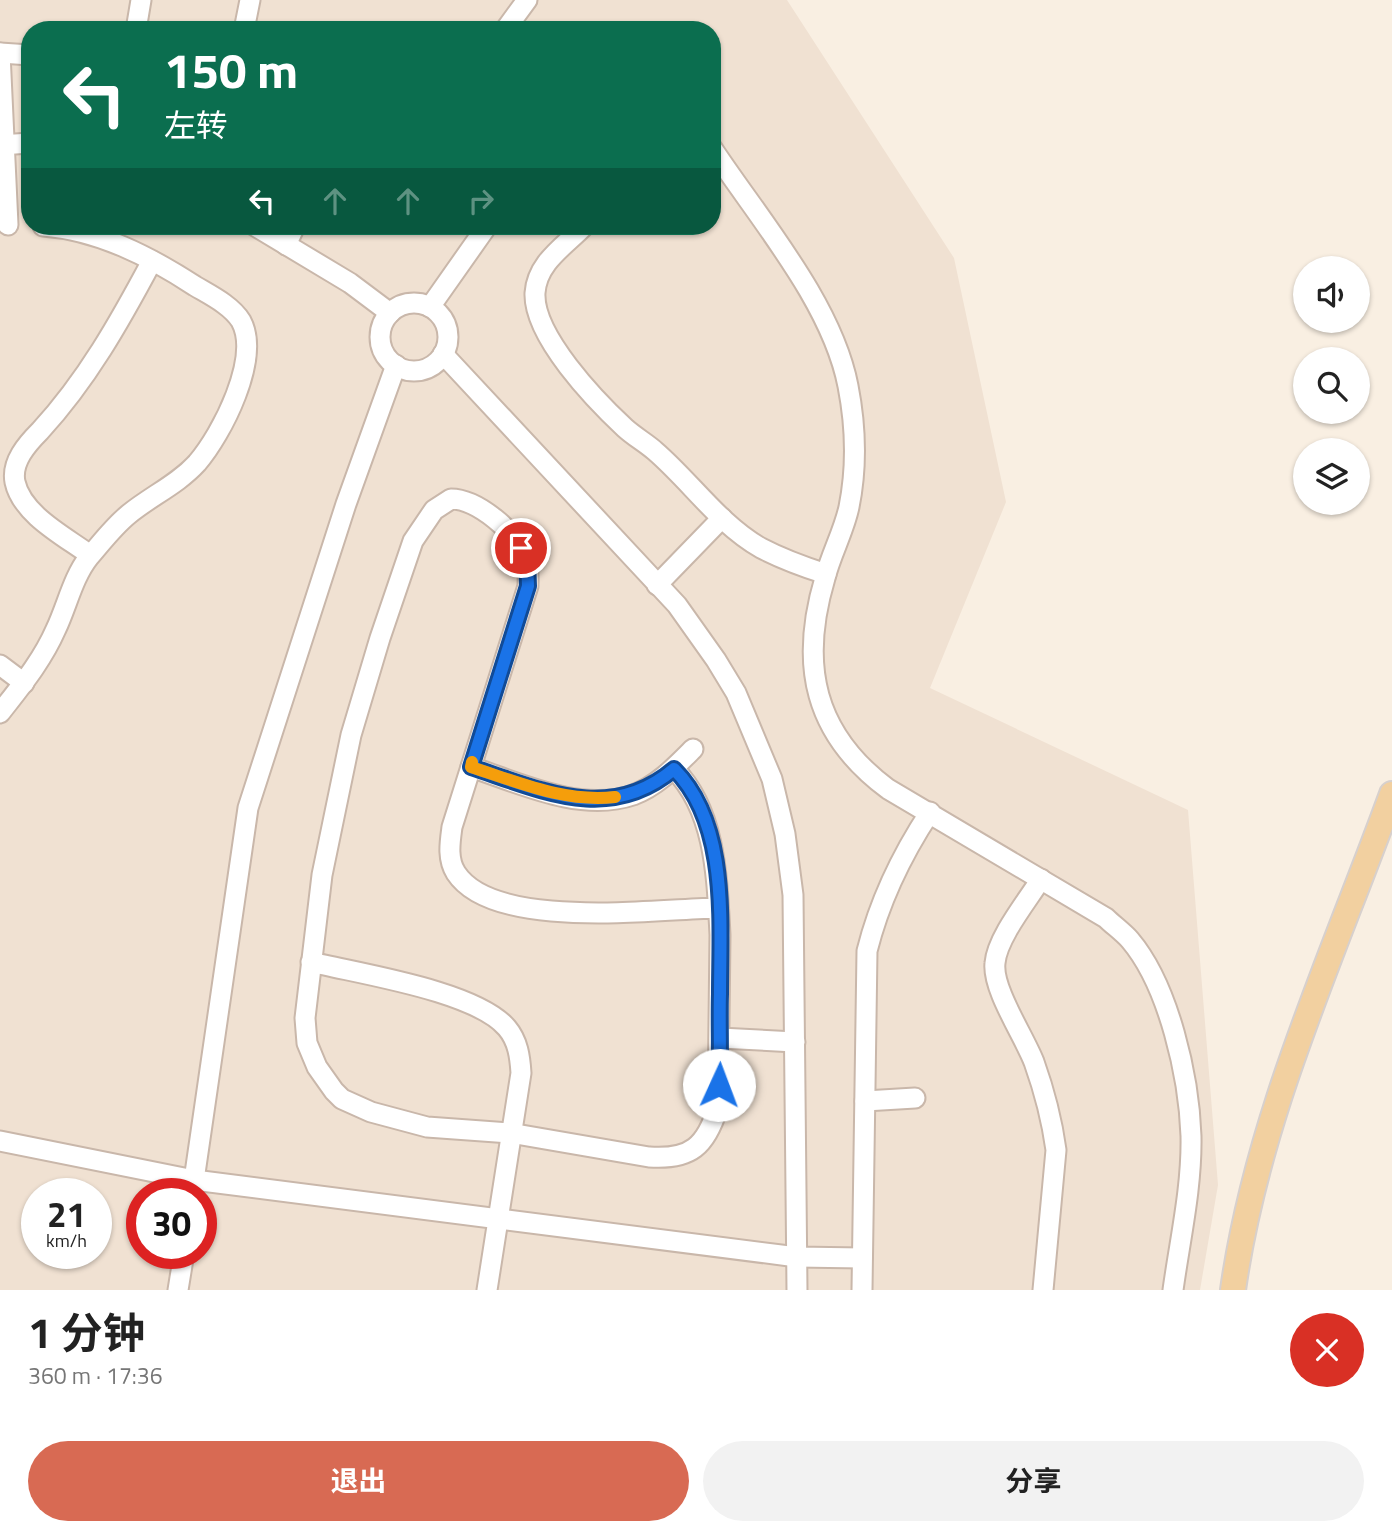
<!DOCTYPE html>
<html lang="zh">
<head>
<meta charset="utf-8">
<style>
	body { margin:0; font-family:"Titillium Web","Noto Sans SC",sans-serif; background:#f2f2f2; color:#222; height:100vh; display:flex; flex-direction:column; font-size:26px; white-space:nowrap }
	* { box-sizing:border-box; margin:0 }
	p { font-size:23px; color:#767676 }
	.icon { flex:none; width:38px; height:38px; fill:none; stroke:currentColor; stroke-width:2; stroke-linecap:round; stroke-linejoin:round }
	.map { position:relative; height:1290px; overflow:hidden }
	.drawer { display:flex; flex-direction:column; background:#fff; flex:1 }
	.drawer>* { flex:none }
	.banner { position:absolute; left:21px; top:21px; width:700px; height:214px; border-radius:28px; box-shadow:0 2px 5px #0004; background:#0b6e4f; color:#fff; overflow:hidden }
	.buttons { position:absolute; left:1293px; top:256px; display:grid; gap:14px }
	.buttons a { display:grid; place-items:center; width:77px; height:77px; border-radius:50%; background:#fff; box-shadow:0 2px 5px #0004; font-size:35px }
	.speed { position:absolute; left:21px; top:1178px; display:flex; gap:14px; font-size:35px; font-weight:700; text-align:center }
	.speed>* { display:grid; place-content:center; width:91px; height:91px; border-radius:50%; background:#fff; box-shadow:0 2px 5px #0004; line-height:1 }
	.speed small { font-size:18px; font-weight:400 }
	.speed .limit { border:10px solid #d22; background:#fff; color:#111 }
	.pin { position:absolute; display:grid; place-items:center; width:60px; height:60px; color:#fff; margin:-30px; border:4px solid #fff; border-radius:50%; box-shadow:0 2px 7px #0007 }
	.me { position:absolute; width:77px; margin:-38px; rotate:2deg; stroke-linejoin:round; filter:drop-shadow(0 0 5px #0008) }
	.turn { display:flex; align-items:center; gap:24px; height:147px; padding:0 28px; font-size:32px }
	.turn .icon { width:91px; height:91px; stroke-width:2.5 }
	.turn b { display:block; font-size:49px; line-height:60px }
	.lanes { display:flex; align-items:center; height:66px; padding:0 28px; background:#0003; justify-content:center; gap:35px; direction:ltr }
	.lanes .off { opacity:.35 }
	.round { display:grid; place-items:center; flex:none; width:74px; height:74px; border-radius:37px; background:#f2f2f2 }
	.headline { display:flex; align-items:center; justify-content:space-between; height:119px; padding:0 28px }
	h1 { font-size:42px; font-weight:700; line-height:52px }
	.action { display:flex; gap:14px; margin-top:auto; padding:14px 28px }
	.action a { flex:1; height:80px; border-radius:42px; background:#d86a53; color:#fff; font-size:28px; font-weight:700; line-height:80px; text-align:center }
	.action a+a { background:#f2f2f2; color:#222 }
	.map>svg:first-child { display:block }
</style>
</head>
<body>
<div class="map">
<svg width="1392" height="1290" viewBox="0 0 1392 1290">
	<rect width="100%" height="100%" fill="#f9efe2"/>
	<path fill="#f0e1d2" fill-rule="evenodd" d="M 0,0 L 787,0 L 954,258 L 1006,502 L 930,688 L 1188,810 L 1218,1185 L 1200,1290 L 0,1290 ZM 30,30 L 712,30 L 712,226 L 30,226 ZM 37,1194 L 96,1194 L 96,1253 L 37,1253 ZM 142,1194 L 201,1194 L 201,1253 L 142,1253 Z"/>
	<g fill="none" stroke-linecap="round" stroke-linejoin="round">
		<g stroke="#c9b7aa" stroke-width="23">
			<g id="minor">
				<path d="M 136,30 L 141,0"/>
				<path d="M 244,30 L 250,0"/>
				<path d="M 505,30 L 527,0"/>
				<path d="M 0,53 L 8,225"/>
				<path d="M 0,53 L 30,55"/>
				<path d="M 0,145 L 30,143"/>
				<path d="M 712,148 C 759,219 832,303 848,386 C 856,427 857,467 849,507 C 844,531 831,554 825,578 C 799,665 814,734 888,789 L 1106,918 C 1113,925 1123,932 1130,940 C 1169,986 1189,1077 1191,1136 C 1192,1188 1180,1239 1173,1290"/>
				<path d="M 255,226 L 350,283 L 390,313"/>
				<path d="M 584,226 C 565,246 537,262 535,293 C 533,336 596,401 625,428 C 635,437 646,443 655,451 C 691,482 719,524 761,548 C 782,559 804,567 826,574"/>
				<path d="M 286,245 L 295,226"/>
				<circle cx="414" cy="337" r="34"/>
				<path d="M 430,307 L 487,226"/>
				<path d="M 443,354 L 677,605 L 716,660 L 736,693 L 772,779 L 785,834 L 793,895 L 797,1290"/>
				<path d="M 90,555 C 66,537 22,515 15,482 C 11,462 27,444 40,431 C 87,380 120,321 152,261"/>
				<path d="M 657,585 L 722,518"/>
				<path d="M 0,665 L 24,683"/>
				<path d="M 0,713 C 21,686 42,661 56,629 C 67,606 73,577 89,557 C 102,542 114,526 129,514 C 151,496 178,484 197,463 C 222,434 261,358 241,321 C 231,305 210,295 195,286 C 149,256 98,230 43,226"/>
				<path d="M 471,767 C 519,783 581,813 633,795 C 657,786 675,767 693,749"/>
				<path d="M 674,769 C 716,811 717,879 720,935 L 718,1107 C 706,1146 691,1160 649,1157 L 510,1133 L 427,1127 L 371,1112 L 342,1099 L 334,1091 L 317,1067 L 307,1043 L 305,1018 L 322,875 L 351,735 L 380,638 L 413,541 L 434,510 L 451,499 C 477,499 517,532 526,558 C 529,567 528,578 528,586 L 452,827 C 450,842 447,859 456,873 C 494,931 657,909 718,908"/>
				<path d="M 1041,879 C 1027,901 997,938 995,963 C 992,989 1024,1036 1034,1062 C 1044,1090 1052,1121 1056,1150 L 1043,1290"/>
				<path d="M 311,962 C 360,974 476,991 507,1028 C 518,1041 520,1057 521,1073 L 487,1290"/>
				<path d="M 720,1038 L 795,1042"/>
				<path d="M 865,1101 L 915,1098"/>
				<path d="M 0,1141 L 194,1180 L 797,1257 L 862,1258"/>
				<path d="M 192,1194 L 248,808 L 346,504 L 396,365"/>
				<path d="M 178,1290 L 184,1253"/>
				<path d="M 862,1290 L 867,951 C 880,899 901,856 930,812"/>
			</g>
		</g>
		<g stroke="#d7d0cd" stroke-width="28">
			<path id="major" d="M 1233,1290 C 1257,1118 1333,956 1392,794"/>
		</g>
		<use href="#minor" stroke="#fff" stroke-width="19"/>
		<use href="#major" stroke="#f2d0a0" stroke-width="24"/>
	</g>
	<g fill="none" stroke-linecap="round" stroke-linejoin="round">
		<g stroke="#114b97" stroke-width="18">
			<path id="route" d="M 521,548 L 527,559 L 528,586 L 471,767 C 541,790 609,824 674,769 C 729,824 720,922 720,994 C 719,1024 721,1055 719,1085"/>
		</g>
		<use href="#route" stroke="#1a73e8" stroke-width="12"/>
		<path stroke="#f59e0b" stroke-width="12" d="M 472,762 L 471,767 C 518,782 565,803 615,797"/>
	</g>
</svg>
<div class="buttons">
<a><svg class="icon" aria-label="sound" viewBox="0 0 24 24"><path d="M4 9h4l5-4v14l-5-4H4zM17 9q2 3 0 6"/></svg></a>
<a><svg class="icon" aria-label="search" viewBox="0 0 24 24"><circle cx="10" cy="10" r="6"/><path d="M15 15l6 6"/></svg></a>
<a><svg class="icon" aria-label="layers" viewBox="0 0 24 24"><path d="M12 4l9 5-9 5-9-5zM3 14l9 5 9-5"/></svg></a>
</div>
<div class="speed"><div>21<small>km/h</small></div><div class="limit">30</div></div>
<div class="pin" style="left:521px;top:548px;background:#d93025"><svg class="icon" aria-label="arrive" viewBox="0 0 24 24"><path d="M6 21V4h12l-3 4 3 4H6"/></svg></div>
<svg class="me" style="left:719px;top:1085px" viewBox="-20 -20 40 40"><circle r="19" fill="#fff"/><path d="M0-13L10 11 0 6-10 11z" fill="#1a73e8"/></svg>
<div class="banner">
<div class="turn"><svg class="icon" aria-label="left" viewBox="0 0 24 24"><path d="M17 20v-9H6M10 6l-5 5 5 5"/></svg><div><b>150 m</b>左转</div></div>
<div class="lanes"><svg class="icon" aria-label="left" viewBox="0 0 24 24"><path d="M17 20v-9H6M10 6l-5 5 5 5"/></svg><svg class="icon off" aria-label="ahead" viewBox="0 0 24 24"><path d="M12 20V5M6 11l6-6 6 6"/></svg><svg class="icon off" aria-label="ahead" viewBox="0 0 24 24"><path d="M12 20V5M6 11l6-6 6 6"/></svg><svg class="icon off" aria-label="right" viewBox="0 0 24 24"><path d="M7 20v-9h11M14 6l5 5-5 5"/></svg></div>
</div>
</div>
<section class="drawer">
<div class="headline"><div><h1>1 分钟</h1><p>360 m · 17:36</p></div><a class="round" style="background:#d93025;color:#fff"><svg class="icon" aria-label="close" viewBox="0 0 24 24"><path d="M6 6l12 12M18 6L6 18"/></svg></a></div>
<div class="action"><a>退出</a><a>分享</a></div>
</section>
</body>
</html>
